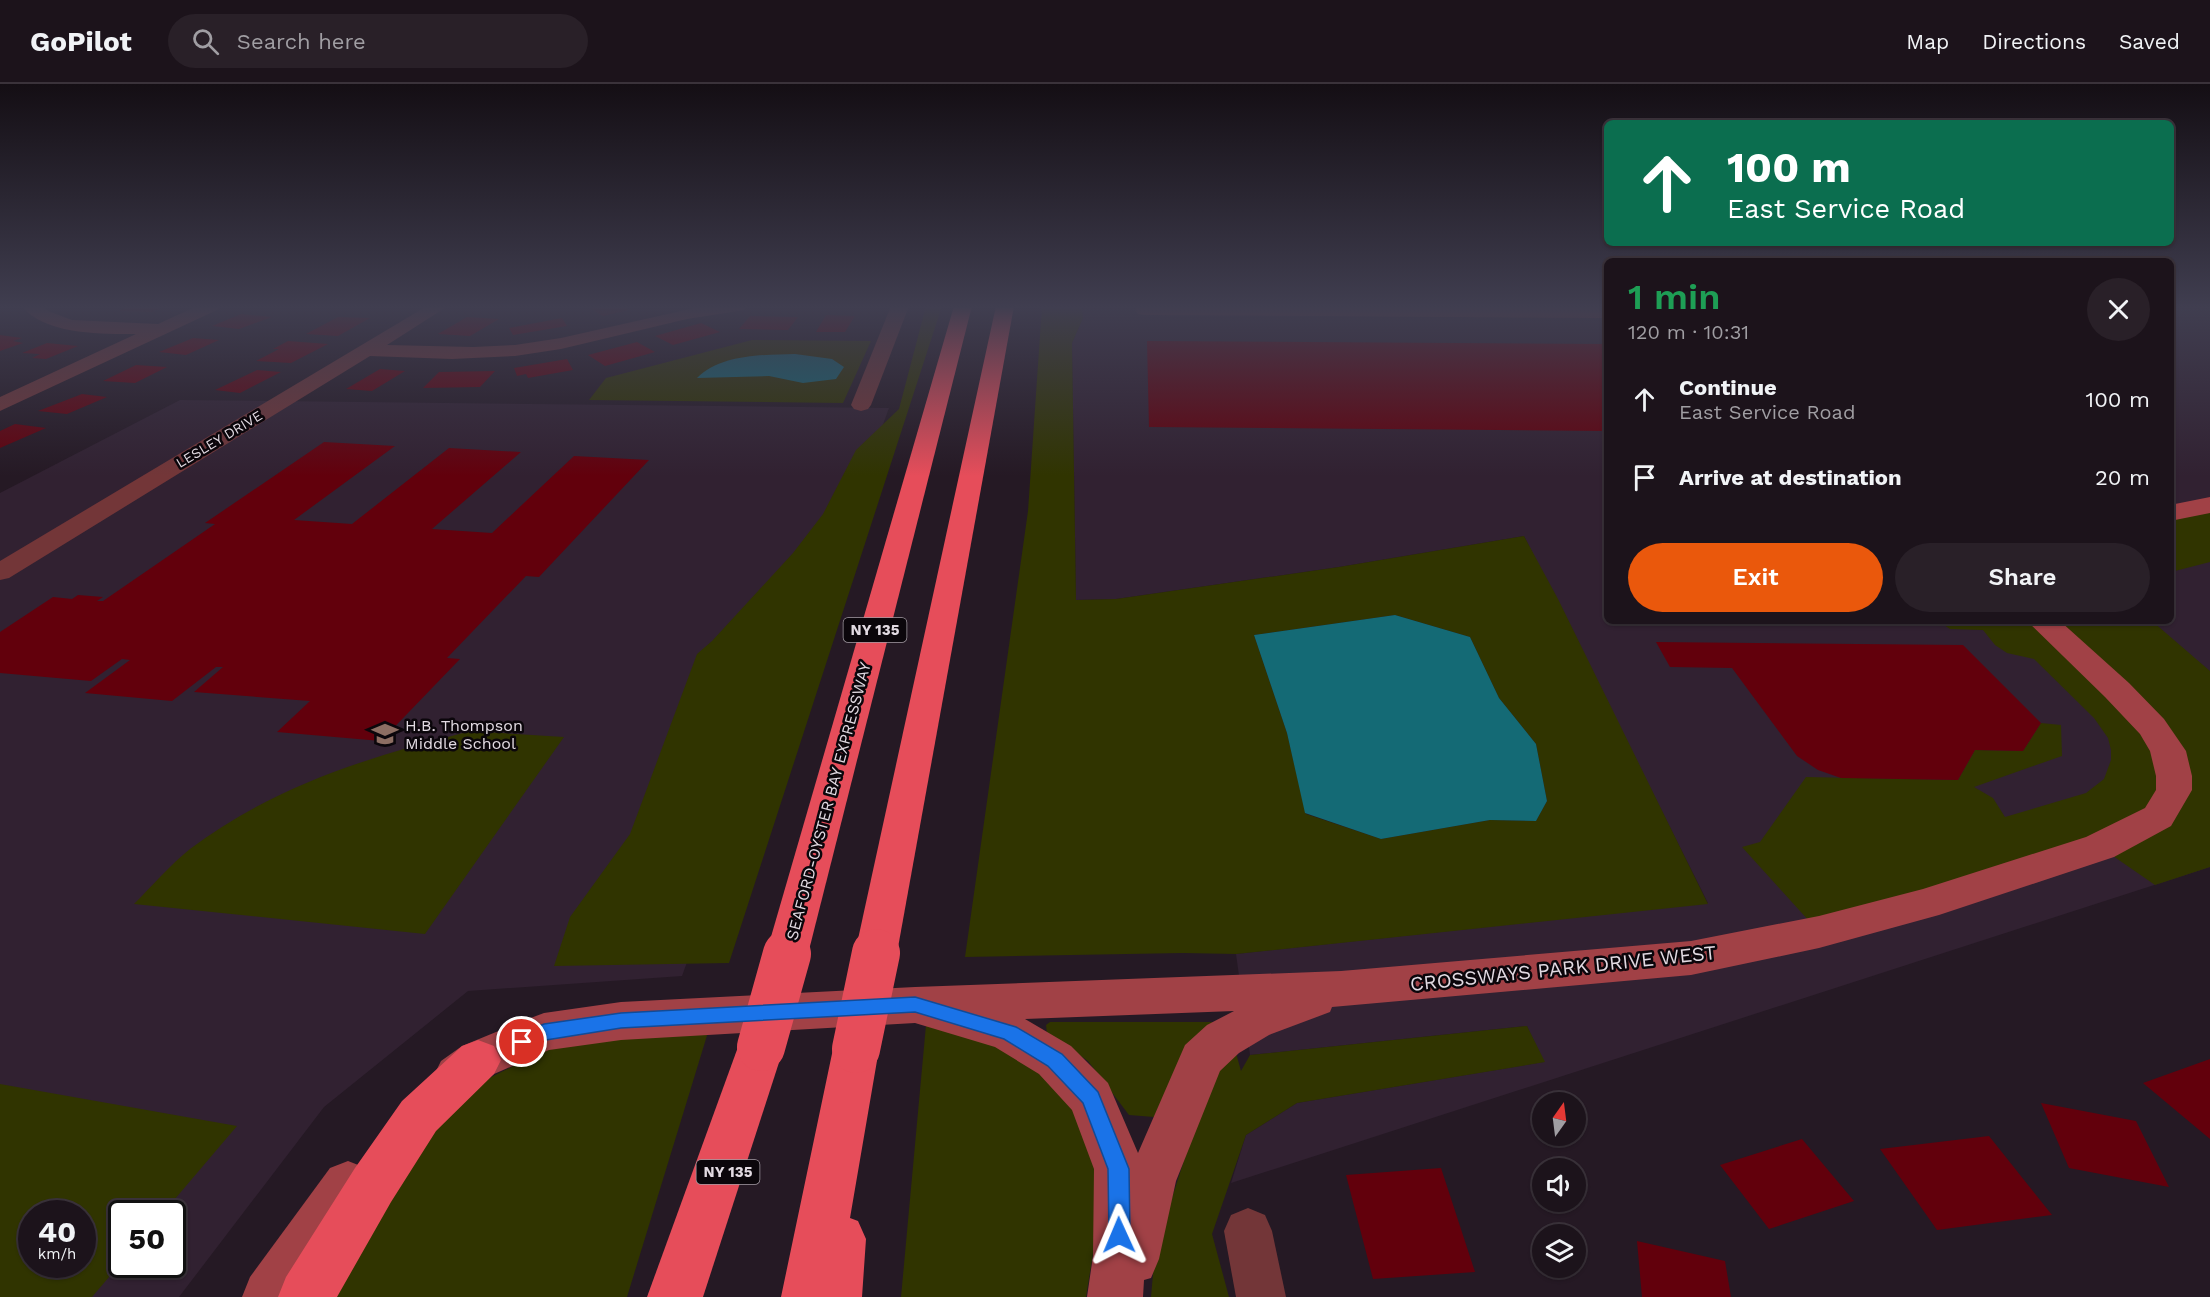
<!DOCTYPE html>
<html lang="en">
<head>
<meta charset="utf-8">
<style>
	body { margin:0; font-family:"Work Sans",sans-serif; background:#292028; color:#f1f3f6; height:100vh; display:flex; flex-direction:column; font-size:22px; white-space:nowrap }
	* { box-sizing:border-box; margin:0 }
	p { font-size:20px; color:#a09ea3 }
	.icon { flex:none; width:33px; height:33px; fill:none; stroke:currentColor; stroke-width:2; stroke-linecap:round; stroke-linejoin:round }
	.map { position:relative; flex:1; overflow:hidden }
	.sheet { position:absolute; left:1604px; top:174px; width:570px; height:366px; display:flex; flex-direction:column; background:#1c131b; border-radius:9px; box-shadow:0 2px 4px #0004,0 0 0 2px #3a323a }
	.sheet>* { flex:none }
	.banner { position:absolute; left:1604px; top:36px; width:570px; height:126px; border-radius:9px; box-shadow:0 2px 4px #0004,0 0 0 2px #3a323a; background:#0b6e4f; color:#fff; overflow:hidden }
	.needle { width:39px; rotate:14deg }
	.tools { position:absolute; left:1532px; top:1008px; display:grid; gap:12px }
	.tools a { display:grid; place-items:center; width:54px; height:54px; border-radius:50%; background:#1c131b; box-shadow:0 2px 4px #0004,0 0 0 2px #3a323a; font-size:30px }
	.speed { position:absolute; left:18px; top:1116px; display:flex; gap:12px; font-size:30px; font-weight:700; text-align:center }
	.speed>* { display:grid; place-content:center; width:78px; height:78px; border-radius:50%; background:#1c131b; box-shadow:0 2px 4px #0004,0 0 0 2px #3a323a; line-height:1 }
	.speed small { font-size:15px; font-weight:400 }
	.speed .limit { border:3px solid #111; border-radius:9px; background:#fff; color:#111 }
	.pin { position:absolute; display:grid; place-items:center; width:51px; height:51px; color:#fff; margin:-26px; border:3px solid #fff; border-radius:50%; box-shadow:0 2px 6px #0007 }
	.me { position:absolute; width:66px; margin:-33px; rotate:359deg; stroke-linejoin:round; filter:drop-shadow(0 0 4px #0008) }
	.turn { display:flex; align-items:center; gap:21px; height:126px; padding:0 24px; font-size:27px }
	.turn .icon { width:78px; height:78px; stroke-width:2.5 }
	.turn b { display:block; font-size:42px; line-height:51px }
	.round { display:grid; place-items:center; flex:none; width:63px; height:63px; border-radius:32px; background:#292028 }
	.headline { display:flex; align-items:center; justify-content:space-between; height:102px; padding:0 24px }
	h1 { font-size:36px; font-weight:600; line-height:45px; color:#1e9e55 }
	.cta { display:flex; gap:12px; margin-top:auto; padding:12px 24px }
	.cta a { flex:1; height:69px; border-radius:36px; background:#ea580c; color:#fff; font-size:24px; font-weight:600; line-height:69px; text-align:center }
	.cta a+a { background:#292028; color:#f1f3f6 }
	ul { padding:0; list-style:none }
	li { display:flex; align-items:center; gap:18px; height:78px; padding:0 24px }
	li div { flex:1 }
	li b { display:block; font-size:22px }
	li em { font-style:normal }
	header { display:flex; align-items:center; gap:36px; box-sizing:border-box; height:84px; padding:0 30px; background:#1c131b; border-bottom:2px solid #3a323a }
	header strong { font-size:28px }
	nav { display:flex; gap:33px; margin-inline-start:auto; font-size:21px }
	.search { width:420px; height:54px; background:#292028; display:flex; align-items:center; gap:15px; box-sizing:border-box; padding:0 21px; border-radius:33px; color:#a09ea3; font-size:22px }
	.map>svg:first-child { display:block }
</style>
</head>
<body>
<header>
<strong>GoPilot</strong>
<div class="search"><svg class="icon" aria-label="search" viewBox="0 0 24 24"><circle cx="10" cy="10" r="6"/><path d="M15 15l6 6"/></svg>Search here</div>
<nav><a>Map</a><a>Directions</a><a>Saved</a></nav>
</header>
<div class="map">
<svg width="2210" height="1213" viewBox="0 0 2210 1213">
	<rect width="100%" height="100%" fill="#251924"/>
	<g fill="#312131" fill-rule="evenodd">
		<path d="M 1082,222 L 1606,222 L 1606,537 L 2170,537 L 2171,222 L 2210,222 L 2210,783 L 1231,1099 L 1246,1051 L 1297,1019 L 1544,978 L 1527,942 L 1250,971 L 1236,870 L 1708,819 L 1524,452 L 1339,483 L 1116,515 L 1076,516 L 1072,259 L 1083,234 Z"/>
		<path d="M 180,316 L 889,324 L 682,892 L 468,907 L 324,1023 L 179,1213 L 0,1213 L 0,409 ZM 32,1130 L 82,1130 L 82,1180 L 32,1180 ZM 122,1130 L 172,1130 L 172,1180 L 122,1180 Z"/>
	</g>
	<g fill="#303400" fill-rule="evenodd">
		<path d="M 926,222 L 942,222 L 729,879 L 554,882 L 570,833 L 630,750 L 697,570 L 712,557 L 793,469 L 823,430 L 856,366 L 899,325 Z"/>
		<path d="M 1042,222 L 1082,222 L 1083,234 L 1072,259 L 1076,516 L 1116,515 L 1339,483 L 1524,452 L 1558,515 L 1708,820 L 1236,870 L 1183,869 L 965,873 L 1028,427 ZM 1395,531 L 1470,553 L 1499,614 L 1536,660 L 1547,717 L 1536,737 L 1490,736 L 1381,755 L 1306,730 L 1287,649 L 1254,551 Z"/>
		<path d="M 1280,222 L 1606,222 L 1606,228 L 1281,225 Z"/>
		<path d="M 752,256 L 871,257 L 843,319 L 589,316 L 606,294 Z"/>
		<path d="M 2210,420 L 2210,478 L 2171,488 L 2170,429 Z"/>
		<path d="M 1938,537 L 2152,537 L 2210,587 L 2210,783 L 2155,801 L 2100,763 L 1819,848 L 1742,763 L 1760,758 L 1806,693 L 1958,696 L 1975,666 L 2023,667 L 2041,639 L 2061,641 L 2062,672 L 1974,703 L 1993,714 L 2005,733 L 2086,709 L 2104,695 L 2111,676 L 2111,666 L 2108,654 L 2094,634 L 2034,575 L 2007,569 L 1995,561 L 1983,546 L 1950,545 Z"/>
		<path d="M 471,647 L 564,653 L 425,850 L 134,820 C 152,802 170,781 190,765 C 273,702 371,672 471,647 Z"/>
		<path d="M 1050,938 L 1212,938 L 1215,939 C 1189,968 1169,997 1154,1033 L 1129,1031 L 1088,977 L 1047,949 L 1046,941 Z"/>
		<path d="M 926,941 L 963,942 L 1064,1001 L 1091,1054 L 1100,1126 L 1086,1213 L 901,1213 Z"/>
		<path d="M 1527,942 L 1545,978 L 1297,1019 L 1246,1051 L 1212,1150 L 1229,1213 L 1151,1213 L 1155,1167 L 1204,1014 L 1233,958 L 1241,987 L 1250,971 Z"/>
		<path d="M 709,945 L 627,1213 L 337,1213 L 410,1066 L 481,998 L 552,963 Z"/>
		<path d="M 0,1000 L 237,1042 L 163,1129 L 122,1130 L 121,1179 L 92,1213 L 0,1213 ZM 32,1130 L 82,1130 L 82,1180 L 32,1180 Z"/>
	</g>
	<g fill="#146a75">
		<path d="M 795,270 L 832,275 L 844,283 L 836,295 L 803,299 L 769,292 L 697,294 C 721,270 763,271 795,270 Z"/>
		<path d="M 1395,531 L 1470,553 L 1499,614 L 1536,660 L 1547,717 L 1536,737 L 1490,736 L 1381,755 L 1305,729 L 1287,649 L 1254,551 Z"/>
	</g>
	<g fill="#62000c">
		<path d="M 129,222 L 164,222 L 152,228 L 119,227 Z"/>
		<path d="M 587,222 L 623,222 L 629,226 L 603,232 Z"/>
		<path d="M 241,230 L 272,233 L 239,245 L 212,242 Z"/>
		<path d="M 826,231 L 855,232 L 845,248 L 816,248 Z"/>
		<path d="M 750,232 L 798,233 L 788,246 L 739,245 Z"/>
		<path d="M 338,233 L 370,234 L 338,252 L 306,250 Z"/>
		<path d="M 467,233 L 499,235 L 470,252 L 438,250 Z"/>
		<path d="M 562,234 L 567,242 L 513,251 L 509,244 Z"/>
		<path d="M 701,239 L 720,248 L 673,261 L 655,252 Z"/>
		<path d="M 0,251 L 22,254 L 13,257 L 23,259 L 0,267 Z"/>
		<path d="M 193,254 L 219,256 L 186,271 L 159,268 Z"/>
		<path d="M 288,257 L 328,260 L 291,279 L 256,277 L 279,265 L 273,265 Z"/>
		<path d="M 1147,257 L 1606,260 L 1606,347 L 1149,343 Z"/>
		<path d="M 637,258 L 655,268 L 605,282 L 588,271 Z"/>
		<path d="M 47,259 L 78,262 L 46,275 L 32,274 L 40,270 L 22,269 Z"/>
		<path d="M 567,275 L 573,286 L 528,294 L 526,290 L 517,292 L 514,284 Z"/>
		<path d="M 136,281 L 167,283 L 135,299 L 103,297 Z"/>
		<path d="M 380,285 L 405,287 L 372,307 L 346,305 Z"/>
		<path d="M 257,286 L 281,288 L 240,309 L 215,306 Z"/>
		<path d="M 495,287 L 480,303 L 423,304 L 439,288 Z"/>
		<path d="M 82,310 L 107,313 L 67,330 L 38,327 Z"/>
		<path d="M 15,340 L 46,344 L 0,364 L 0,347 Z"/>
		<path d="M 324,358 L 395,362 L 294,436 L 352,440 L 449,364 L 521,368 L 432,445 L 492,449 L 574,372 L 649,376 L 539,493 L 526,492 L 447,574 L 460,575 L 381,657 L 277,648 L 310,617 L 194,608 L 223,583 L 216,583 L 172,617 L 85,609 L 130,576 L 122,575 L 91,597 L 0,589 L 0,548 L 53,513 L 72,515 L 78,511 L 103,513 L 97,517 L 103,517 L 215,440 L 205,439 Z"/>
		<path d="M 1656,558 L 1963,561 L 2041,639 L 2023,667 L 1975,666 L 1958,696 L 1841,694 L 1818,686 L 1797,672 L 1732,584 L 1670,583 Z"/>
		<path d="M 2210,975 L 2210,1055 L 2143,999 Z"/>
		<path d="M 2041,1019 L 2136,1037 L 2169,1103 L 2069,1084 Z"/>
		<path d="M 1989,1052 L 2052,1131 L 1937,1146 L 1880,1065 Z"/>
		<path d="M 1802,1055 L 1854,1117 L 1769,1145 L 1720,1081 Z"/>
		<path d="M 1441,1084 L 1475,1188 L 1373,1195 L 1346,1091 Z"/>
		<path d="M 1637,1157 L 1725,1177 L 1731,1213 L 1642,1213 Z"/>
	</g>
	<g fill="none" stroke-linecap="round" stroke-linejoin="round">
		<g fill="#733638" fill-rule="evenodd">
			<path d="M 22,222 L 42,222 L 48,227 L 72,236 L 158,240 L 197,222 L 220,222 L 217,226 L 0,327 L 0,313 L 136,250 C 103,250 44,251 22,222 Z"/>
			<path d="M 427,222 L 448,222 L 387,261 L 473,263 L 515,261 L 561,254 L 703,222 L 747,222 L 744,226 L 738,227 L 687,235 L 561,265 L 515,272 L 452,275 L 370,272 L 9,494 L 0,496 L 0,477 Z"/>
			<path d="M 891,222 L 909,222 L 871,321 L 868,325 L 861,327 L 854,325 L 851,321 Z"/>
			<path d="M 1139,222 L 1606,224 L 1606,234 L 1144,231 L 1138,230 L 1135,226 Z"/>
			<path d="M 1248,1124 L 1265,1131 L 1272,1147 L 1286,1213 L 1236,1213 L 1224,1147 L 1231,1131 Z"/>
		</g>
		<g fill="#a14146" fill-rule="evenodd">
			<path d="M 2210,413 L 2210,429 L 2170,437 L 2170,421 Z"/>
			<path d="M 2027,537 L 2060,537 L 2129,599 L 2164,635 L 2186,667 L 2192,692 L 2192,706 L 2171,742 L 2114,773 L 1939,831 L 1819,864 L 1691,891 L 1332,923 L 1330,928 L 1269,951 L 1239,969 L 1220,987 L 1176,1097 L 1159,1175 L 1151,1194 L 1144,1196 L 1143,1213 L 1087,1213 L 1093,1172 L 1094,1085 L 1072,1026 L 1039,990 L 995,963 L 915,939 L 621,956 L 549,966 L 494,990 L 475,1005 L 458,1011 L 441,1005 L 434,991 L 441,977 L 462,962 L 528,935 L 544,929 L 621,918 L 915,903 L 1341,887 L 1691,857 L 1819,832 L 1923,805 L 2086,753 L 2145,724 L 2156,706 L 2156,692 L 2150,667 L 2140,650 L 2105,613 ZM 1234,927 L 1207,941 L 1185,961 L 1138,1069 L 1108,999 L 1071,962 L 1025,935 Z"/>
			<path d="M 348,1077 L 366,1084 L 374,1101 L 366,1118 L 303,1213 L 242,1213 L 250,1193 L 330,1084 Z"/>
		</g>
		<g fill="#e64d5a" fill-rule="evenodd">
			<path d="M 954,222 L 972,222 L 808,870 L 802,882 L 787,887 L 772,882 L 766,870 Z"/>
			<path d="M 996,222 L 1014,222 L 897,869 L 891,881 L 876,886 L 861,881 L 855,869 Z"/>
			<path d="M 761,944 L 777,949 L 784,963 L 703,1213 L 647,1213 L 738,963 L 745,949 Z"/>
			<path d="M 856,946 L 872,951 L 879,965 L 850,1134 L 858,1137 L 866,1155 L 862,1213 L 781,1213 L 833,965 L 840,951 Z"/>
			<path d="M 478,956 L 494,962 L 501,976 L 494,990 L 436,1047 L 391,1118 L 337,1213 L 278,1213 L 286,1193 L 355,1084 L 402,1017 L 462,962 Z"/>
		</g>
		<g stroke="#e64d5a" stroke-width="48">
			<path d="M 761,963 L 787,870"/>
			<path d="M 856,965 L 876,869"/>
		</g>
	</g>
	<linearGradient id="sky" x2="0" y2="1"><stop stop-color="#140e14"/><stop offset="0.57" stop-color="#403e50"/><stop offset="1" stop-color="#403e50" stop-opacity="0"/></linearGradient>
	<rect width="2210" height="392" fill="url(#sky)"/>
	<path fill="#1a73e8" stroke="#114b97" stroke-width="1.5" d="M 915,913 L 1016,943 L 1062,970 L 1098,1008 L 1129,1085 L 1130,1151 L 1127,1158 L 1119,1161 L 1112,1158 L 1109,1151 L 1108,1085 L 1083,1019 L 1048,982 L 1004,955 L 915,928 L 621,944 L 546,956 L 522,966 L 515,963 L 513,958 L 515,952 L 544,940 L 621,929 Z"/>
	<defs>
		<g id="school-bare" transform="scale(2.07)"><path d="M0-5L7-2L0 1L-7-2ZM-4 1L0 2.5L4 1V4Q0 6-4 4Z" fill="#8d6e63" stroke="#0b060b" stroke-width="2.5" paint-order="stroke"/></g>
	</defs>
	<g fill-rule="evenodd">
		<use href="#school-bare" x="385" y="650"/>
	</g>
	<g text-anchor="middle" stroke-width="5" stroke-linejoin="round" paint-order="stroke">
		<g font-size="14" fill="#e2dae2" stroke="#0b060b">
			<text transform="translate(219 355) rotate(-31)" y="5">LESLEY DRIVE</text>
		</g>
		<g fill="#0b060b" stroke="#a29aa2" stroke-width="1.5">
			<rect x="843.5" y="534" width="63" height="24" rx="4.5"/>
			<rect x="696.5" y="1076" width="63" height="24" rx="4.5"/>
		</g>
		<g font-size="15" font-weight="bold" fill="#e2dae2">
			<text x="875" y="551">NY 135</text>
			<text x="728" y="1093">NY 135</text>
		</g>
		<g font-size="16" fill="#e2dae2" stroke="#0b060b" text-anchor="start">
			<text x="405" y="647">H.B. Thompson<tspan x="405" dy="18">Middle School</tspan></text>
		</g>
		<g font-size="16" fill="#e2dae2" stroke="#0b060b">
			<text transform="translate(828 717) rotate(-75)" y="6">SEAFORD-OYSTER BAY EXPRESSWAY</text>
		</g>
		<g font-size="20" fill="#e2dae2" stroke="#0b060b">
			<text transform="translate(1563 884) rotate(-6)" y="7">CROSSWAYS PARK DRIVE WEST</text>
		</g>
	</g>
</svg>
<div class="tools">
<a><svg class="needle" viewBox="-14 -14 28 28"><path d="M0-13l5 13h-10z" fill="#e53935"/><path d="M0 13l5-13h-10z" fill="#a09ea3"/></svg></a>
<a><svg class="icon" aria-label="sound" viewBox="0 0 24 24"><path d="M4 9h4l5-4v14l-5-4H4zM17 9q2 3 0 6"/></svg></a>
<a><svg class="icon" aria-label="layers" viewBox="0 0 24 24"><path d="M12 4l9 5-9 5-9-5zM3 14l9 5 9-5"/></svg></a>
</div>
<div class="speed"><div>40<small>km/h</small></div><div class="limit">50</div></div>
<div class="pin" style="left:522px;top:958px;background:#d93025"><svg class="icon" aria-label="arrive" viewBox="0 0 24 24"><path d="M6 21V4h12l-3 4 3 4H6"/></svg></div>
<svg class="me" style="left:1119px;top:1151px" viewBox="-20 -20 40 40"><path d="M0-17L14 15 0 8-14 15z" fill="#1a73e8" stroke="#fff" stroke-width="4"/></svg>
<div class="banner">
<div class="turn"><svg class="icon" aria-label="ahead" viewBox="0 0 24 24"><path d="M12 20V5M6 11l6-6 6 6"/></svg><div><b>100 m</b>East Service Road</div></div>
</div>
<section class="sheet">
<div class="headline"><div><h1>1 min</h1><p>120 m · 10:31</p></div><a class="round"><svg class="icon" aria-label="close" viewBox="0 0 24 24"><path d="M6 6l12 12M18 6L6 18"/></svg></a></div>
<ul>
<li><svg class="icon" aria-label="ahead" viewBox="0 0 24 24"><path d="M12 20V5M6 11l6-6 6 6"/></svg><div><b>Continue</b><p>East Service Road</p></div><em>100 m</em></li>
<li><svg class="icon" aria-label="arrive" viewBox="0 0 24 24"><path d="M6 21V4h12l-3 4 3 4H6"/></svg><div><b>Arrive at destination</b></div><em>20 m</em></li>
</ul>
<div class="cta"><a>Exit</a><a>Share</a></div>
</section>
</div>
</body>
</html>
